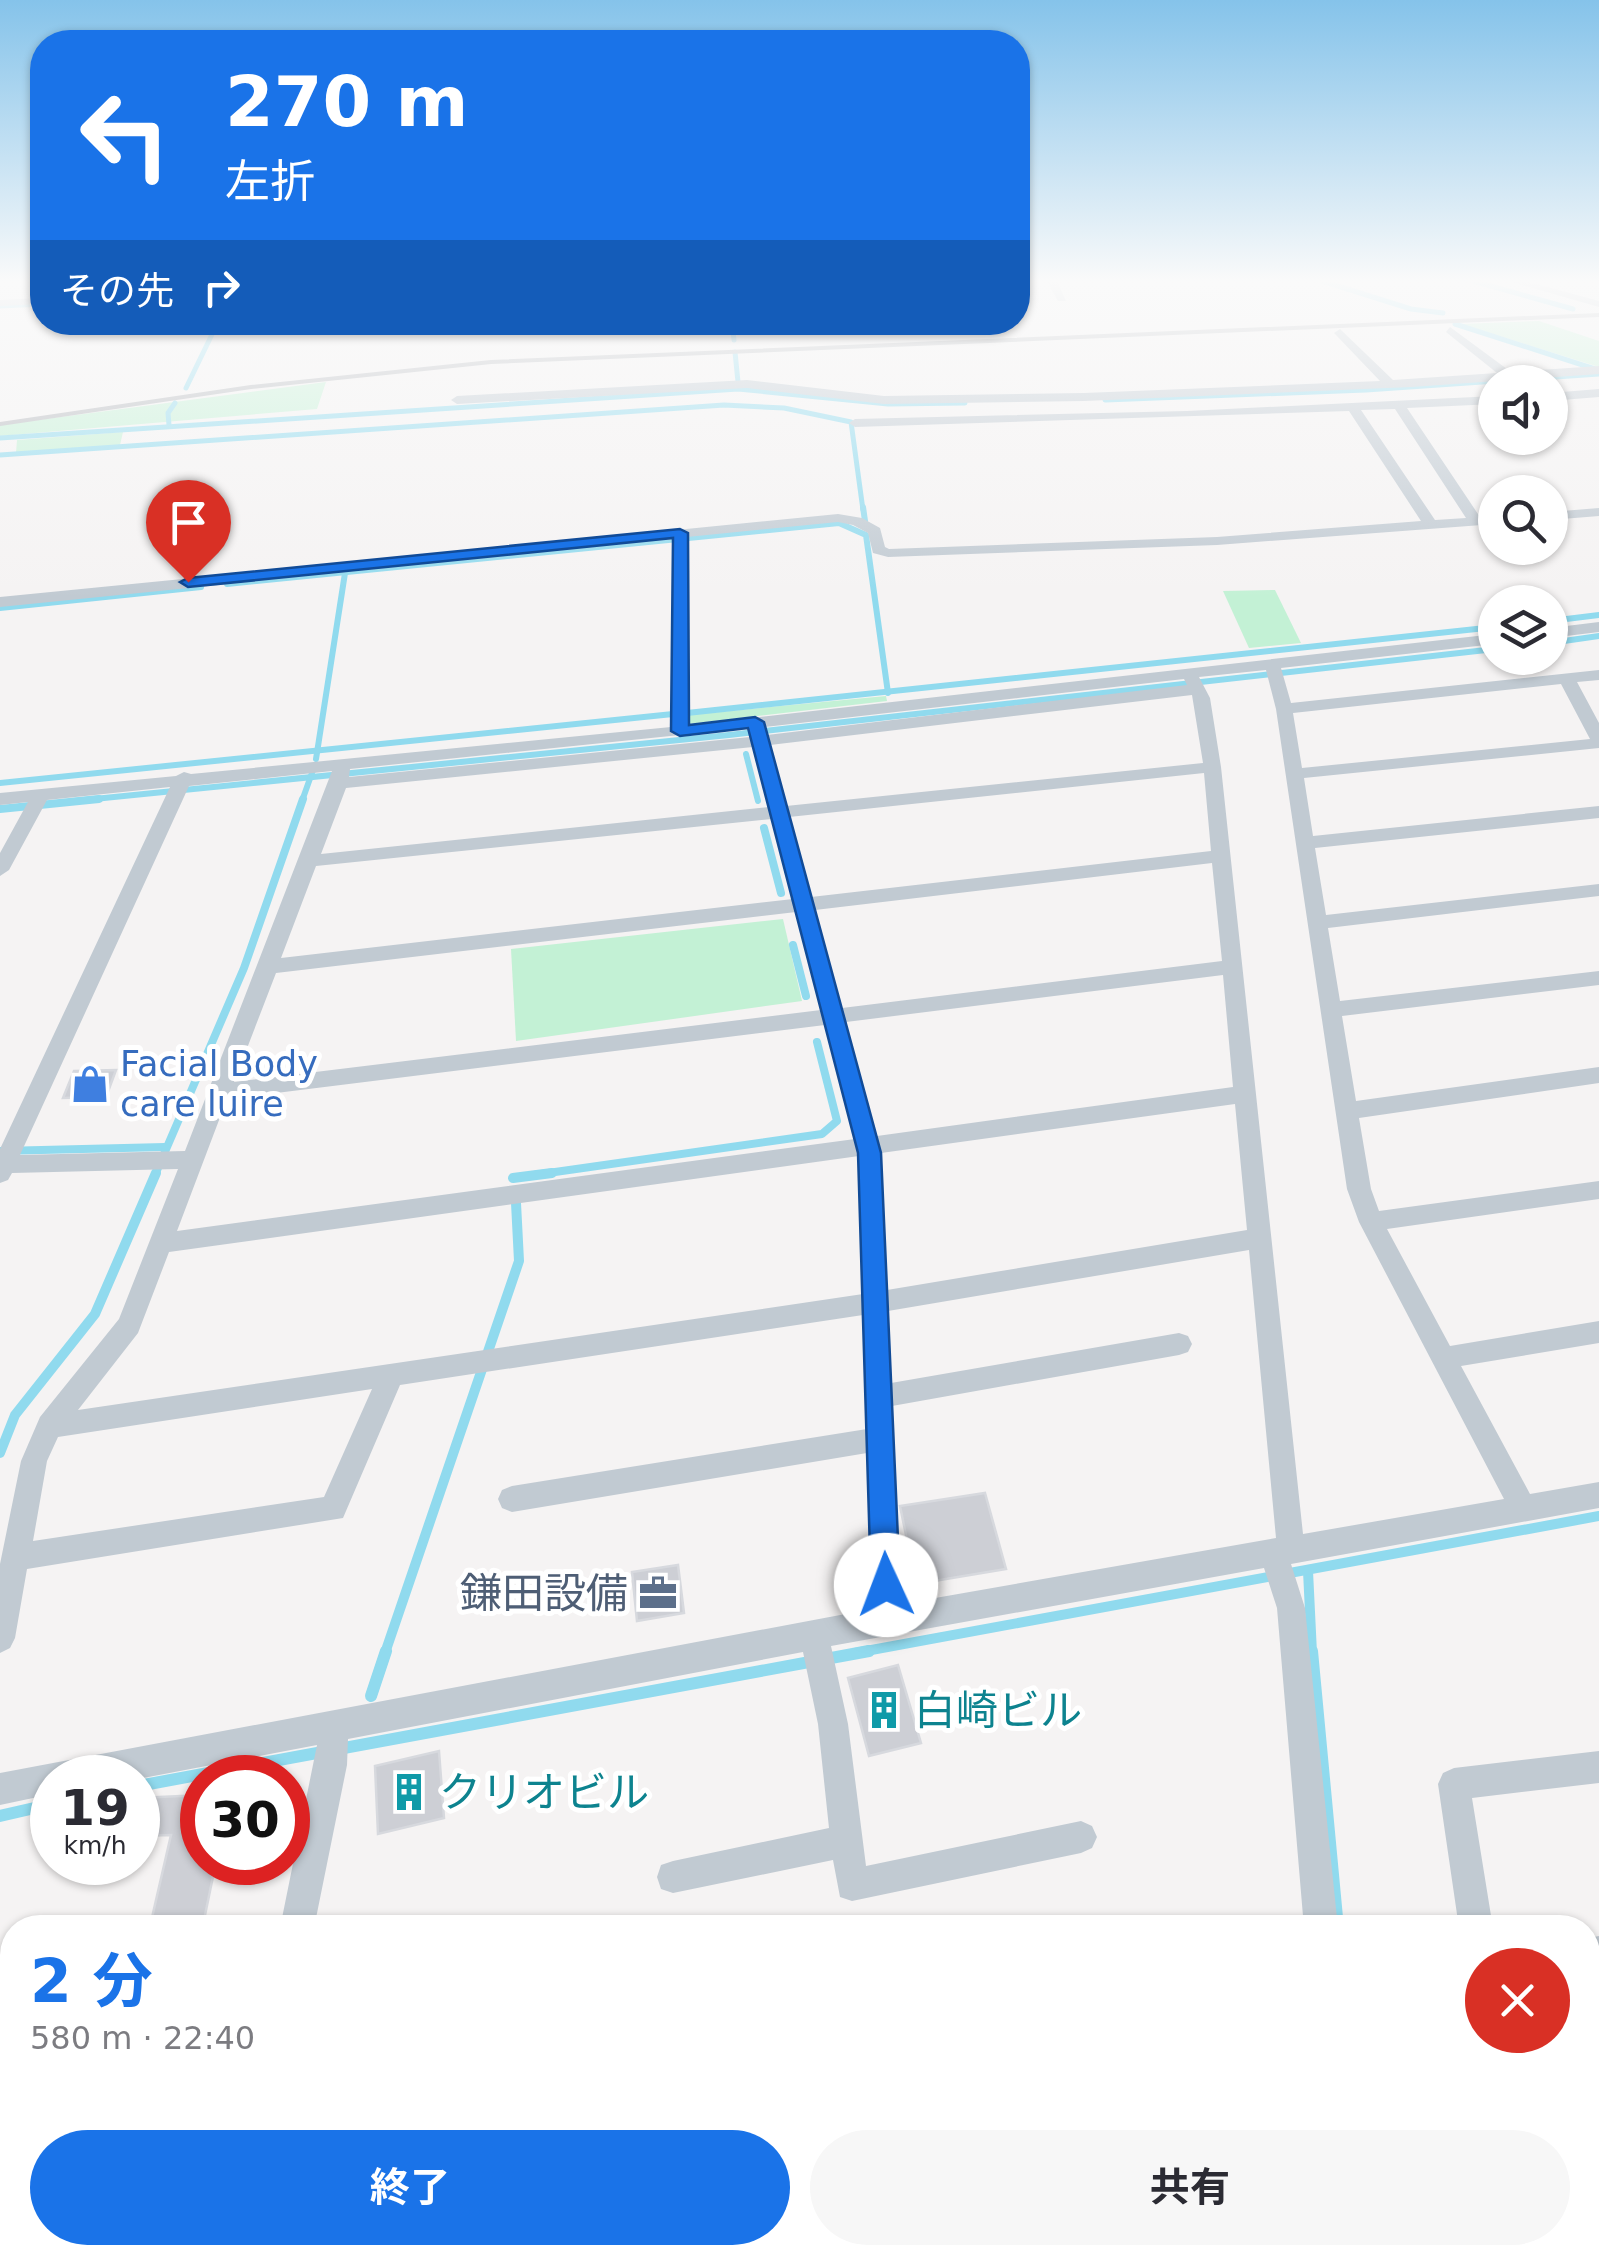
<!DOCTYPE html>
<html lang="ja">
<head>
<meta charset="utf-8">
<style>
	body { margin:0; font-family:"DejaVu Sans","Noto Sans JP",sans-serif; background:#f7f7f7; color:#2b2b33; height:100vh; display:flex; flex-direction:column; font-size:38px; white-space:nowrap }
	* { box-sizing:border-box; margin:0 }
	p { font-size:32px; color:#7c7c81 }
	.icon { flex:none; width:55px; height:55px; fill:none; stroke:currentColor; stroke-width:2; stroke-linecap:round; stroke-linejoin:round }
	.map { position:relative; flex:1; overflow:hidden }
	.sheet { position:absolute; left:0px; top:1915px; width:1600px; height:350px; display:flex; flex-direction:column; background:#fff; border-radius:40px 40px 0 0; box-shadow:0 2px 8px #0004 }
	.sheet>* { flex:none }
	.hud { position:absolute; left:30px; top:30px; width:1000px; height:305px; border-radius:40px; box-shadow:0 2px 8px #0004; background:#1a73e8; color:#fff; overflow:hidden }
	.fabs { position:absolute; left:1478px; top:365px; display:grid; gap:20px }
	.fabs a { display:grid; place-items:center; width:90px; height:90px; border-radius:50%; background:#fff; box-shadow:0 2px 8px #0004; font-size:50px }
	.speed { position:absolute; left:30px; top:1755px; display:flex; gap:20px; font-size:50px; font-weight:700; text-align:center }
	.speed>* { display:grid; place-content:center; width:130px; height:130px; border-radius:50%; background:#fff; box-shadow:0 2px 8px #0004; line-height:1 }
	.speed small { font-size:25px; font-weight:400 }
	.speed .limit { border:15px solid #d22; background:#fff; color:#111 }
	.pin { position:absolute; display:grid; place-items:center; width:85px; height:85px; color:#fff; margin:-102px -42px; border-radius:50% 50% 50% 0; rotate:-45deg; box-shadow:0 0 10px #0007 }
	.pin .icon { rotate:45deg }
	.me { position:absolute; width:110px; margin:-55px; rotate:358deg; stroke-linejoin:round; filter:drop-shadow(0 0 8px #0008) }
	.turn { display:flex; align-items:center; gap:35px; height:210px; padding:0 30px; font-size:45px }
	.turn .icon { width:130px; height:130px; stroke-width:2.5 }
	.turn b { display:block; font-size:70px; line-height:85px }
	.then { display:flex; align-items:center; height:95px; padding:0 30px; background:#0003; gap:20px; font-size:38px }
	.round { display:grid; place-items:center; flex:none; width:105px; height:105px; border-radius:52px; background:#f7f7f7 }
	.overview { display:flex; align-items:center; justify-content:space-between; height:170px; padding:0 30px }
	h1 { font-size:60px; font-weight:700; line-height:75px; color:#1a73e8 }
	.action { display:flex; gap:20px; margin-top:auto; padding:20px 30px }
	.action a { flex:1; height:115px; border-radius:60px; background:#1a73e8; color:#fff; font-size:40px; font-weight:700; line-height:115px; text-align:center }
	.action a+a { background:#f7f7f7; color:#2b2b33 }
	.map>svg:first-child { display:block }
</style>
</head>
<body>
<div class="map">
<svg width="1599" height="2265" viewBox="0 0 1599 2265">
	<rect width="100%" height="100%" fill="#f5f3f3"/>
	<g fill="#c3f1d5">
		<path d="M 1539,321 L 1599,341 L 1599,367 L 1461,324 Z"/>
		<path d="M 326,382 L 317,409 L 0,436 L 0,425 Z"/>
		<path d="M 123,432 L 120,445 L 16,453 L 17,440 Z"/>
		<path d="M 1275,590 L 1301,643 L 1249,648 L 1223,591 Z"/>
		<path d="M 886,696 L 887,701 L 688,724 L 687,715 Z"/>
		<path d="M 783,919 L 802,1001 L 516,1041 L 511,949 Z"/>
	</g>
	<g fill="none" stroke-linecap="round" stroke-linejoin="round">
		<g stroke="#90daee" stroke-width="5">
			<path d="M 1322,281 L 1411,309 L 1443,313"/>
			<path d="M 1473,281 L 1573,309"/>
			<path d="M 0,306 L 42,304"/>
			<path d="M 732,322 L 734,340"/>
			<path d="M 1455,324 L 1595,369"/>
			<path d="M 735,352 L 738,382"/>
			<path d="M 186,388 L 218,322"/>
			<path d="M 1105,400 L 1366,390 L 1599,374"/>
			<path d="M 169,425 L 168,413 L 175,403"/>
			<path d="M 0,438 L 738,389 L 888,404 L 965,403"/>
			<path d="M 0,455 L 724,405 L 784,408 L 851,422 L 863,510"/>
		</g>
		<g stroke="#90daee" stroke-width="6">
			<path d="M 863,507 L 865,521"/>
			<path d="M 227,584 L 839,523 L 866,535 L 888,693"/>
			<path d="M 0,608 L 201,587"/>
			<path d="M 1550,621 L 1599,615"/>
			<path d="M 1550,643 L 1599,636"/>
			<path d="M 687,713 L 1495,627"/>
			<path d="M 746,754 L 758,801"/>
			<path d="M 316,759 L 345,573"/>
			<path d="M 0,783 L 673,714"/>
			<path d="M 74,801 L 729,735 L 1495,649"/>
			<path d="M 302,801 L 313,770"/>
		</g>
		<g stroke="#90daee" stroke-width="8">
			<path d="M 0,809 L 99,799"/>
			<path d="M 764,828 L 781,893"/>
			<path d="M 793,945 L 806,996"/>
			<path d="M 0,1151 L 165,1147"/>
			<path d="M 155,1175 L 244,968 L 303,799"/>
			<path d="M 534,1175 L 822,1134 L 837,1121 L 817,1042"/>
		</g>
		<g stroke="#90daee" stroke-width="10">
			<path d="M 513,1178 L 552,1173"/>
			<path d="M 0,1453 L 15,1415 L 95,1314 L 156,1173"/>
			<path d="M 1308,1571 L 1312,1653"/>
			<path d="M 385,1653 L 519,1261 L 516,1203"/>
			<path d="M 855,1653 L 1599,1516"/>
		</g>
		<g stroke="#90daee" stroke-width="12">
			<path d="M 1312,1651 L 1338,1928"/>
			<path d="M 371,1696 L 386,1651"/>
			<path d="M 138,1786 L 869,1651"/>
			<path d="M 0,1816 L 52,1804"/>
			<path d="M 0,1975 L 12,2000"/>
			<path d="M 146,2252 L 155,2265"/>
			<path d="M 1369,2252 L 1370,2265"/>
		</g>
	</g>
	<g fill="#cdcfd5" stroke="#d7d9de" stroke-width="2.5">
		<path d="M 116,1070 L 106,1097 L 63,1098 L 74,1071 Z"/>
		<path d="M 985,1493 L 1006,1569 L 916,1584 L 900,1506 Z"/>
		<path d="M 678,1565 L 684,1613 L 637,1621 L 632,1572 Z"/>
		<path d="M 898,1665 L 921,1743 L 869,1756 L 848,1678 Z"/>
		<path d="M 439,1751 L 444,1818 L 378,1834 L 375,1766 Z"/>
		<path d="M 202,1795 L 202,1862 L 216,1862 L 204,1920 L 151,1922 L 171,1835 L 138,1836 L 138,1798 Z"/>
	</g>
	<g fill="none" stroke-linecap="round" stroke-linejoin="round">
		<g fill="#c1cad2" fill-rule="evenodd">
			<path d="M 1047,281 L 1057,281 L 1066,301 L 1058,301 Z"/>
			<path d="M 1508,281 L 1525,281 L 1599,301 L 1599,307 Z"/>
			<path d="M 42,298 L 42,304 L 0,306 L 0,300 Z"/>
			<path d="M 1450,327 L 1511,372 L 1599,366 L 1599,374 L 1411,387 L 1084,401 L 884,404 L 747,388 L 457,404 L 451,400 L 457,396 L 747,380 L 884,396 L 1084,393 L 1380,381 L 1336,335 L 1334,333 L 1340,329 L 1393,380 L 1497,373 L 1446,332 Z"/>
			<path d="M 1599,389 L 1599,397 L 1550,401 L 1550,393 Z"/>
			<path d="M 1495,396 L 1495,404 L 1407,408 L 1480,517 L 1495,516 L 1495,524 L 1217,545 L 888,557 L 873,553 L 868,533 L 853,525 L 838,522 L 687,537 L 688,725 L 1495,634 L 1495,644 L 1281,668 L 1291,703 L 1599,670 L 1599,680 L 1577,682 L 1599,723 L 1599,748 L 1304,778 L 1313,836 L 1599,806 L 1599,818 L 1315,848 L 1326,915 L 1599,884 L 1599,896 L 1328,928 L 1340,1001 L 1599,971 L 1599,985 L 1342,1016 L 1356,1101 L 1599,1067 L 1599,1083 L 1359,1118 L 1371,1189 L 1379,1211 L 1599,1181 L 1599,1199 L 1387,1229 L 1450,1346 L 1599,1321 L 1599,1343 L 1461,1366 L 1530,1494 L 1599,1482 L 1599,1508 L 1291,1564 L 1305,1608 L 1338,1928 L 1304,1928 L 1277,1608 L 1264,1568 L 831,1646 L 848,1724 L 866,1866 L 1081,1821 L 1092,1826 L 1097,1837 L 1092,1848 L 1081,1853 L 852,1901 L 840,1897 L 833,1860 L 673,1893 L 661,1889 L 657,1877 L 661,1865 L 673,1861 L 829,1828 L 818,1724 L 803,1652 L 348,1739 L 347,1765 L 314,1928 L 280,1928 L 317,1745 L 138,1779 L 52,1778 L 52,1794 L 0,1805 L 0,1773 L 872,1609 L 867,1453 L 512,1512 L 502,1508 L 498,1499 L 502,1490 L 512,1486 L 867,1429 L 863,1315 L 400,1385 L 343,1518 L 27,1569 L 15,1638 L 10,1648 L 0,1653 L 0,1564 L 21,1461 L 40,1417 L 119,1319 L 178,1169 L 12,1173 L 8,1180 L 0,1183 L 0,1149 L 170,787 L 47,800 L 9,870 L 0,876 L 0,853 L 28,802 L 0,805 L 0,793 L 176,776 L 184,772 L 191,774 L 671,727 L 673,539 L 0,607 L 0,597 L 838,514 L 862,518 L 880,528 L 885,547 L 889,549 L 1217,537 L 1421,521 L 1349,411 L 855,427 L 849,423 L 855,419 L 1187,411 ZM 1395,409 L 1466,518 L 1435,520 L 1361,410 ZM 1266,670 L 1276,709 L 1347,1189 L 1359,1222 L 1504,1499 L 1303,1534 L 1221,767 L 1210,698 L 1199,677 ZM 1184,679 L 1187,685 L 767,735 L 765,727 ZM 1561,684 L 1590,739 L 1302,768 L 1293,713 ZM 1192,695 L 1203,763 L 786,806 L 770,745 ZM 748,728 L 750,737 L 349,777 L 350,769 ZM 753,747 L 769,807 L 321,854 L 346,788 ZM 332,771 L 185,1151 L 20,1155 L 189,786 ZM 1204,773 L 1211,851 L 811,897 L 789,817 ZM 772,819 L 793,899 L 281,958 L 316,866 ZM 1212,863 L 1222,961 L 842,1008 L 815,910 ZM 796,912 L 821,1010 L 234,1082 L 276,973 ZM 1223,975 L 1233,1087 L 877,1136 L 846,1022 ZM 825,1025 L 855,1139 L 177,1231 L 227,1099 ZM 1235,1104 L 1247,1230 L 887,1290 L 881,1153 ZM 859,1156 L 863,1294 L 78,1410 L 138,1333 L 169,1252 ZM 1249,1250 L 1276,1538 L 901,1604 L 892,1406 L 1179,1355 L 1188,1352 L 1192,1344 L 1188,1336 L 1179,1333 L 891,1383 L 888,1311 ZM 372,1389 L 324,1497 L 33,1541 L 47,1461 L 58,1437 Z"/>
			<path d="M 1599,508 L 1599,516 L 1550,520 L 1550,512 Z"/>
			<path d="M 1599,622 L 1599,632 L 1550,638 L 1550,628 Z"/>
			<path d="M 1599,1751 L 1599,1783 L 1472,1798 L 1493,1928 L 1459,1928 L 1438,1784 L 1443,1773 L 1454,1768 Z"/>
			<path d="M 1599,1936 L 1599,1970 L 1588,1972 L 1588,1938 Z"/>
			<path d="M 1599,2168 L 1599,2204 L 1588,2206 L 1588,2170 Z"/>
			<path d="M 479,2252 L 517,2252 L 514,2265 L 476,2265 Z"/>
			<rect x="1201" y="2252" width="38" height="13"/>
		</g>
		<path stroke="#b5b8bd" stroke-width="4" d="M 0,424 L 251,387 L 491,362 L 1599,315"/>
	</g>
	<linearGradient id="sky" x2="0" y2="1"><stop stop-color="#85c3ea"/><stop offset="0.47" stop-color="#fafafa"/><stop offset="1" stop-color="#fafafa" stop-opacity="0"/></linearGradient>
	<rect width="1599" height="598" fill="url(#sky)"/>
	<path fill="#1a73e8" stroke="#114b97" stroke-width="2.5" d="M 680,529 L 688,533 L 689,725 L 755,717 L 764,722 L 881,1153 L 900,1585 L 896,1595 L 886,1599 L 875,1595 L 871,1585 L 858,1153 L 748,728 L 680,736 L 671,731 L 673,538 L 188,587 L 180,582 L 188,578 Z"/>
	<defs>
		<g id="shop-bare" transform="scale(3)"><path d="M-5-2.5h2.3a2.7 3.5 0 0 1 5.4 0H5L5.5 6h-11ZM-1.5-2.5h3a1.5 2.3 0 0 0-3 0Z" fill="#3f7fe0" stroke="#fff" stroke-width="2.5" paint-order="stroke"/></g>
		<g id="office-bare" transform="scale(3)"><path d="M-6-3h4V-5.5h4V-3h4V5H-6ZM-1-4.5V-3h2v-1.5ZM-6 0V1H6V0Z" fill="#5c6f8a" stroke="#fff" stroke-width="2.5" paint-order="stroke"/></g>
		<g id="building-bare" transform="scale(3)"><path d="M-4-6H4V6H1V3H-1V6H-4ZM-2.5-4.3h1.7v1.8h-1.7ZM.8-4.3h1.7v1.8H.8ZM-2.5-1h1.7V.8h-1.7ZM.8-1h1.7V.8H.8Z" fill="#0f9aa8" stroke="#fff" stroke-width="2.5" paint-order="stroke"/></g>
	</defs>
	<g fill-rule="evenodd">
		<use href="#shop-bare" x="90" y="1084"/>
		<use href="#office-bare" x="658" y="1593"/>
		<use href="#building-bare" x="884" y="1710"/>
		<use href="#building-bare" x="409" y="1792"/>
	</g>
	<g text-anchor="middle" stroke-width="10" stroke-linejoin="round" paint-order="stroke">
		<g font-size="35" fill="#366cbe" stroke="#fff" text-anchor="start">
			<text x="120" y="1076">Facial Body<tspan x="120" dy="40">care luire</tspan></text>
		</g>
		<g font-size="42" fill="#4e5e75" stroke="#fff" text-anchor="end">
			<text x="628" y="1608">鎌田設備</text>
		</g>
		<g font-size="42" fill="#0d838f" stroke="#fff" text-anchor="start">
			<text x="914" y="1725">白崎ビル</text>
			<text x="439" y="1807">クリオビル</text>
		</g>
	</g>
</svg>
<div class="fabs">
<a><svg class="icon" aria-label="sound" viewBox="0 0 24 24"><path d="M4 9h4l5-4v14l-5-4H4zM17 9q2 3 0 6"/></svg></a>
<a><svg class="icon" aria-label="search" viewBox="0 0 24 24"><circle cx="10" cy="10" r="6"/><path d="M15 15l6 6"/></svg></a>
<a><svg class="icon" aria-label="layers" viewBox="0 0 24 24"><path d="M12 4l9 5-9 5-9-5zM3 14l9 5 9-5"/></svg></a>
</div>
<div class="speed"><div>19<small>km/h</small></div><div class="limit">30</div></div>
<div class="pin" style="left:188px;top:582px;background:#d93025"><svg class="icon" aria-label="arrive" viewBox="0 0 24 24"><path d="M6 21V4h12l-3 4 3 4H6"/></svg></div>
<svg class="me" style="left:886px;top:1585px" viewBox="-20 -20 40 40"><circle r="19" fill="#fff"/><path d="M0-13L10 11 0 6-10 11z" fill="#1a73e8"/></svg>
<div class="hud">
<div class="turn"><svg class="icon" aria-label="left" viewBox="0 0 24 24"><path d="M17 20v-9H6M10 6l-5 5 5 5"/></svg><div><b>270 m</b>左折</div></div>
<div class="then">その先<svg class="icon" aria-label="right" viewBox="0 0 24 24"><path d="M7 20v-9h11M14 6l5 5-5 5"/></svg></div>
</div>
<section class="sheet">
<div class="overview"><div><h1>2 分</h1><p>580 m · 22:40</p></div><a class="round" style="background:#d93025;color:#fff"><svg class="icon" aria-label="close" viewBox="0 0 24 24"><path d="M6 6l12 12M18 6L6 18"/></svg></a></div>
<div class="action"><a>終了</a><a>共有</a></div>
</section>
</div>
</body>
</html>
